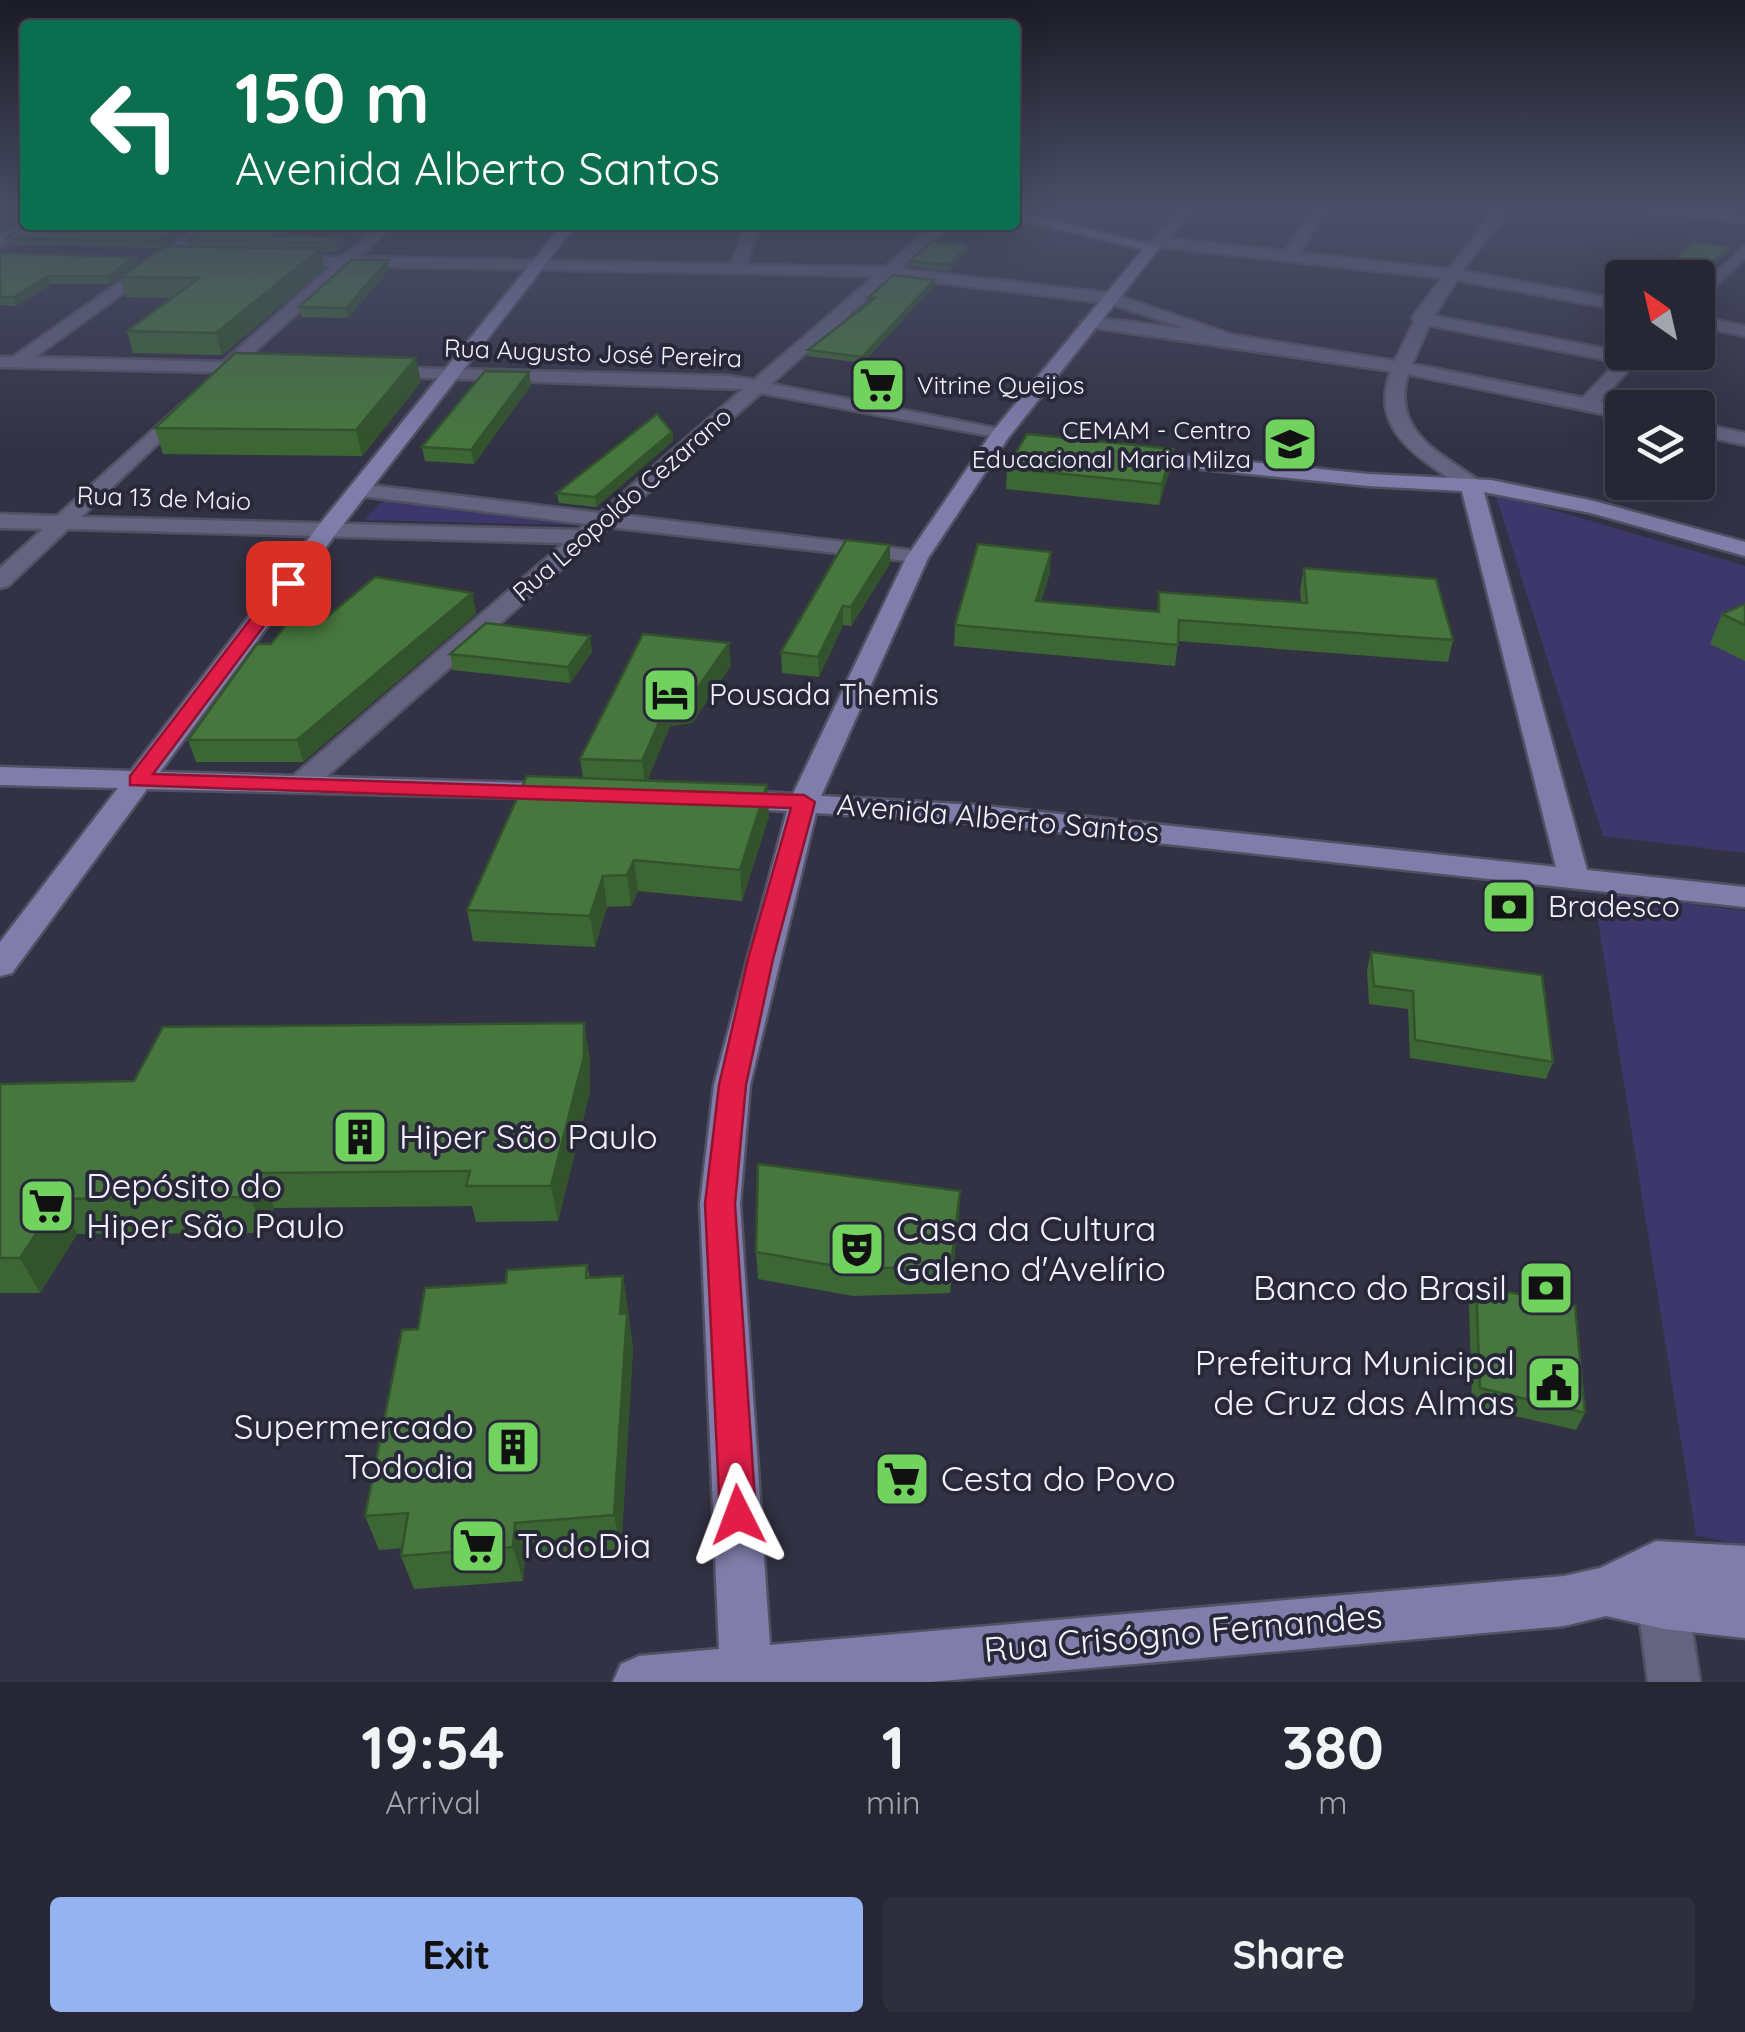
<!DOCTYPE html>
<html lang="en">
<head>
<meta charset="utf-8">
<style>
	body { margin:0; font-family:Quicksand,sans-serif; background:#2e2e3c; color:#f1f3f6; height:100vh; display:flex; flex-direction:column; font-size:38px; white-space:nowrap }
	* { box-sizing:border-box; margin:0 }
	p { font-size:32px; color:#a4a5ac }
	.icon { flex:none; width:55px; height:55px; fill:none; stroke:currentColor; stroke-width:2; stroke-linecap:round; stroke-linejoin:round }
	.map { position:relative; height:1682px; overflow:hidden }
	.drawer { display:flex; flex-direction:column; background:#262634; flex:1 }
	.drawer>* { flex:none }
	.guide { position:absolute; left:20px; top:20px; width:1000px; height:210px; border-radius:10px; box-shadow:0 10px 40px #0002,0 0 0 2px #42434f; background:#0b6e4f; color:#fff; overflow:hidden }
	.needle { width:65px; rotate:326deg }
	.tools { position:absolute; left:1605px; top:260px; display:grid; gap:20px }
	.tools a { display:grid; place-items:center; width:110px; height:110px; border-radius:10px; background:#262634; box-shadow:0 10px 40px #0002,0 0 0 2px #42434f; font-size:50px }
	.pin { position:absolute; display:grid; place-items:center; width:85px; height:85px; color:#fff; margin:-42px; border-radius:20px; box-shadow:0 5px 15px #0006 }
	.me { position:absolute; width:110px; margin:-55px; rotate:357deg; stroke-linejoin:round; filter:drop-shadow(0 0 8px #0008) }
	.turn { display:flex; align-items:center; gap:35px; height:210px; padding:0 50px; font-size:45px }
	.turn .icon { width:130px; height:130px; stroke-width:2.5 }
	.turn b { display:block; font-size:70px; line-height:85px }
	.eta { display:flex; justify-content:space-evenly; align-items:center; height:170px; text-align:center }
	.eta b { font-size:60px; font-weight:800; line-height:70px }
	.primary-button { display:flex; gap:20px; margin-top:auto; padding:20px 50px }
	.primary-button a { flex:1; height:115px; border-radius:10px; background:#95b2f1; color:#111; font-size:40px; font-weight:800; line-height:115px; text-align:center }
	.primary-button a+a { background:#2e2e3c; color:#f1f3f6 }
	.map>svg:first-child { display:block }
</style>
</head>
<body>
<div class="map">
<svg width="1745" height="1682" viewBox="0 0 1745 1682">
	<rect width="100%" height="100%" fill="#333245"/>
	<g fill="#3e376b">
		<path d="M 1495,493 L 1745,566 L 1745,853 L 1603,836 Z"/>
		<path d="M 384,500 L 570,525 L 364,520 Z"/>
		<path d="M 1612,894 L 1745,911 L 1745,1546 L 1696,1535 L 1595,902 Z"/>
	</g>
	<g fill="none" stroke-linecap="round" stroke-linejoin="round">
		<g stroke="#525163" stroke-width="5">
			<g id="street">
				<path d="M 1181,207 L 1195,207 L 1168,239 L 1285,251 L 1314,207 L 1328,207 L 1299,253 L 1449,269 L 1497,207 L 1511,207 L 1462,271 L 1622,300 L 1622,310 L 1457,280 L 1434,316 L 1622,352 L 1644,352 L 1600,402 L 1627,408 L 1622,408 L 1622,418 L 1408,374 C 1391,431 1438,452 1478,480 L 1478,488 L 1471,490 C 1458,487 1448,477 1437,470 C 1400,445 1373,417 1391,371 L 1083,326 L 1081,322 L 1089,317 L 1188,329 L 1108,303 L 892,277 L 771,384 L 1000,429 L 1010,435 L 1007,439 L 761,393 L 622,515 L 917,551 L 925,553 L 925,563 L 609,527 L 311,790 L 291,790 L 287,784 L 291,778 L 564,543 L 68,529 L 8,586 L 0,588 L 0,568 L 43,529 L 0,528 L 0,514 L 57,516 L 184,402 L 193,408 L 191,412 L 81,517 L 579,530 L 586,524 L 361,496 L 350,490 L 361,484 L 600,513 L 743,389 L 378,376 L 372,375 L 372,367 L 729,376 L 754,380 L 875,276 L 349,266 L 243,362 L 263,364 L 263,372 L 232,373 L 221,378 L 212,372 L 0,367 L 0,357 L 13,357 L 201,225 L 217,225 L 35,357 L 223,362 L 332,266 L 283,265 L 278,263 L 278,257 L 342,257 L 378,225 L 393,225 L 359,257 L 731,264 L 746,225 L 760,225 L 746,265 L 885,267 L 934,225 L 950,225 L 901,269 L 1110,293 L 1233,335 L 1395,361 L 1414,322 L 1412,318 L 1442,278 L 1161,247 L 1148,250 L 1148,244 ZM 1429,325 L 1617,362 L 1583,398 L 1412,364 Z"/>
				<path d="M 1628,207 L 1745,214 L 1745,222 L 1635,211 Z"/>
				<path d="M 24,222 L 36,225 L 0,246 L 0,236 Z"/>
				<path d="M 1745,246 L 1745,258 L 1698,302 L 1698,288 Z"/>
				<path d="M 1698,316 L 1745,326 L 1745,336 L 1698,326 Z"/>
				<path d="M 1698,423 L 1745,433 L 1745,445 L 1698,435 Z"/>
				<path d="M 1661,1566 L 1678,1574 L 1686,1591 L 1700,1682 L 1648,1682 L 1636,1591 L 1644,1574 Z"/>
			</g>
		</g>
		<g stroke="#525163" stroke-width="5">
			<g id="secondary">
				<path d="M 1015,211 L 1160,247 L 1008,438 L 928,558 L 821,796 L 975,805 L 1556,867 L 1462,491 L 1368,486 L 1132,462 L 1122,456 L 1132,450 L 1368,474 L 1491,480 L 1594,501 L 1745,542 L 1745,556 L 1591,513 L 1484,492 L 1587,870 L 1745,887 L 1745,907 L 975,823 L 816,813 L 750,1085 L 740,1204 L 770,1645 L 1564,1576 L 1600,1568 L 1656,1541 L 1745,1546 L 1745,1638 L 1664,1629 L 1606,1616 L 1564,1626 L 930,1682 L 613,1682 L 621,1664 L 639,1656 L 719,1649 L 700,1204 L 714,1085 L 787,811 L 728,808 L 714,799 L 728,790 L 793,794 L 906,558 L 993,431 L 1143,249 L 1015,219 Z"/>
				<path d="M 562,225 L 576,225 L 335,535 L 160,772 L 562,784 L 572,787 L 576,793 L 572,799 L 147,789 L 12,973 L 0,976 L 0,942 L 118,788 L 0,785 L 0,767 L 131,771 L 319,525 Z"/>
			</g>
		</g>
		<use href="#street" fill="#656380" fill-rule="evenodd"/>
		<use href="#secondary" fill="#807daa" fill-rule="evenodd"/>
	</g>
	<g fill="#3d6635">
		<path d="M 209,225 L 287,225 L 289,232 L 283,236 L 341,237 L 343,246 L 336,252 L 321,252 L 325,269 L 222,355 L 133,353 L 127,331 L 172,298 L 126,297 L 120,278 L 110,284 L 51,284 L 16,306 L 0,305 L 0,253 L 138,264 L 191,246 L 189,240 Z"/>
		<path d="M 656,225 L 729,225 L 726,232 L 657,231 Z"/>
		<path d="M 187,230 L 161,248 L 8,245 L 6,238 Z"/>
		<path d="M 968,251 L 949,271 L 910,266 L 910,261 Z"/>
		<path d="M 389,270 L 348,318 L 301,317 L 299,307 Z"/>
		<path d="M 934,286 L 863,363 L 808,356 L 808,350 L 868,303 L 868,298 Z"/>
		<path d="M 529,372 L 531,385 L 474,464 L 425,461 L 422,447 Z"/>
		<path d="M 421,382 L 362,456 L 163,454 L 155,428 Z"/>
		<path d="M 672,432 L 673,441 L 596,507 L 559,503 L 557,493 Z"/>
		<path d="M 1007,468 L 1170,469 L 1159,505 L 1006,489 Z"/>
		<path d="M 890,545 L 890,564 L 851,626 L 843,625 L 819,677 L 782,673 L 781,652 Z"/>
		<path d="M 1304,568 L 1453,640 L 1448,662 L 1178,641 L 1175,666 L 954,646 L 955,625 L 1050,572 L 1041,602 L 1157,612 L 1159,592 L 1301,602 L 1300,589 Z"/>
		<path d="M 472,593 L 476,614 L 303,762 L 196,762 L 188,740 L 271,644 L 321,622 Z"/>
		<path d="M 1745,604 L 1745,661 L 1710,644 L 1722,614 Z"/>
		<path d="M 592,652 L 570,683 L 453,670 L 450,654 Z"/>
		<path d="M 731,666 L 692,723 L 670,726 L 647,781 L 769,816 L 742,901 L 638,891 L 631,906 L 607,907 L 595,947 L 473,941 L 467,910 L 583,778 L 580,759 Z"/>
		<path d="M 1371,952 L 1553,1062 L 1546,1079 L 1410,1058 L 1408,1009 L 1369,1004 L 1367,970 Z"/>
		<path d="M 590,1058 L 590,1091 L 558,1221 L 476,1222 L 472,1206 L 274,1208 L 264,1233 L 77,1234 L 40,1293 L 0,1293 L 0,1084 L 134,1081 Z"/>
		<path d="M 959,1218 L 950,1293 L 853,1296 L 758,1279 L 756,1252 Z"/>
		<path d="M 587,1265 L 590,1278 L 623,1276 L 633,1348 L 621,1549 L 525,1557 L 523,1581 L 414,1589 L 401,1556 L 402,1548 L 379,1550 L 365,1516 L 506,1283 Z"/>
		<path d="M 1476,1285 L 1585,1413 L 1576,1430 L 1472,1406 L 1469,1303 Z"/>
	</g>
	<g fill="#32532b">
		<path d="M 8,218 L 11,225 L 0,233 L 0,224 Z"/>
		<path d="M 176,225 L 186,225 L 187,230 L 161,248 L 159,241 Z"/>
		<path d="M 284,225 L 287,225 L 289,232 L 277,242 L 271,236 Z"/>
		<path d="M 341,237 L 343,246 L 336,252 L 334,243 Z"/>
		<path d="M 968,245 L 968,251 L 949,271 L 949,265 Z"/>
		<path d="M 1731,247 L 1729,253 L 1698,278 L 1693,278 Z"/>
		<path d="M 320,249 L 325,269 L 222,355 L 216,333 Z"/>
		<path d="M 136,257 L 139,264 L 110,284 L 108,276 Z"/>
		<path d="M 388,260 L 389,270 L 348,318 L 346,308 Z"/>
		<path d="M 48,276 L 51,284 L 16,306 L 14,297 Z"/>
		<path d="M 934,280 L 934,286 L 863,363 L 862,357 Z"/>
		<path d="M 416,358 L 421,382 L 362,456 L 356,430 Z"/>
		<path d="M 529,372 L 531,385 L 474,464 L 471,450 Z"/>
		<path d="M 672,432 L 673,441 L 596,507 L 595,497 Z"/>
		<path d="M 1173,449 L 1170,469 L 1159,505 L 1162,484 Z"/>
		<path d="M 890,545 L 890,564 L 851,626 L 851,607 Z"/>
		<path d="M 1051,552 L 1050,572 L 1035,622 L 1036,601 Z"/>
		<path d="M 472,593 L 476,614 L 303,762 L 297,740 Z"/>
		<path d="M 843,606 L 843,625 L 819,677 L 818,657 Z"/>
		<path d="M 590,636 L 592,652 L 570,683 L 568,667 Z"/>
		<path d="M 729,643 L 731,666 L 692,723 L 670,726 L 645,785 L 642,761 L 668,702 Z"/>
		<path d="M 767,785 L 769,816 L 742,901 L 740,870 Z"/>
		<path d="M 634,860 L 638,891 L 631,906 L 627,875 Z"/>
		<path d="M 603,876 L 607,907 L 595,947 L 590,916 Z"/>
		<path d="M 584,1023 L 590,1058 L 590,1091 L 558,1221 L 551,1186 Z"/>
		<path d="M 260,1173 L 274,1208 L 264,1233 L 250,1197 Z"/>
		<path d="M 960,1191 L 959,1218 L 950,1293 L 951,1266 Z"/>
		<path d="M 59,1199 L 77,1234 L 40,1293 L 20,1258 Z"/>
		<path d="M 623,1276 L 633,1348 L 621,1549 L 614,1515 L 620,1314 Z"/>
		<path d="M 515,1523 L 525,1557 L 523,1581 L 513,1547 Z"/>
	</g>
	<g fill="#47773e" stroke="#32532b" stroke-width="2.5">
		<path d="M 27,225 L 182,225 L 159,241 L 6,238 Z"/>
		<path d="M 209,225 L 284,225 L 271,236 L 341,237 L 334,243 L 189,240 Z"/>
		<path d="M 932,241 L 968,245 L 949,265 L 910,261 Z"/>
		<path d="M 1692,241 L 1731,247 L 1693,278 L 1658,278 Z"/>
		<path d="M 165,246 L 320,249 L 216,333 L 127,331 L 199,278 L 120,277 Z"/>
		<path d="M 0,253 L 136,257 L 108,276 L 48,276 L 14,297 L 0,297 Z"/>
		<path d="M 351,260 L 388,260 L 346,308 L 299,307 Z"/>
		<path d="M 893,275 L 934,280 L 862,357 L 808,350 L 875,298 L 868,298 Z"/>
		<path d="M 235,353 L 416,358 L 356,430 L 155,428 Z"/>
		<path d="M 485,371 L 529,372 L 471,450 L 422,447 Z"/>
		<path d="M 657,414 L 672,432 L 595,497 L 557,493 Z"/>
		<path d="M 1027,434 L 1173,449 L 1162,484 L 1007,468 Z"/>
		<path d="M 846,540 L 890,545 L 851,607 L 843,606 L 818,657 L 781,652 Z"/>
		<path d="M 978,544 L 1051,552 L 1036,601 L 1159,612 L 1159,592 L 1307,603 L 1304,568 L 1436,579 L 1453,640 L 1179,620 L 1178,645 L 955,625 Z"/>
		<path d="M 375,577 L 472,593 L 297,740 L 188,740 L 257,644 L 271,644 L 289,621 L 321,622 Z"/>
		<path d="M 1745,604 L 1745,625 L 1722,614 Z"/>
		<path d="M 486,623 L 590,636 L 568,667 L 450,654 Z"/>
		<path d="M 643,634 L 729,643 L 690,699 L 668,702 L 642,761 L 580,759 Z"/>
		<path d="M 527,776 L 767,785 L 740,870 L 634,860 L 627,875 L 603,876 L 590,916 L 467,910 Z"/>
		<path d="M 1371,952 L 1542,975 L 1553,1062 L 1415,1040 L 1413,991 L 1374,986 Z"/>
		<path d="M 584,1023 L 584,1056 L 551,1186 L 466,1186 L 470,1171 L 260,1173 L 250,1197 L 59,1199 L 20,1258 L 0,1258 L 0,1084 L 134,1081 L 163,1027 Z"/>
		<path d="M 758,1164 L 960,1191 L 951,1266 L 852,1269 L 756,1252 Z"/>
		<path d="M 587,1265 L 586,1278 L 623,1276 L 620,1314 L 627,1313 L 614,1515 L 515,1523 L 513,1547 L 401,1556 L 408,1513 L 365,1516 L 402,1330 L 418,1329 L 425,1288 L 506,1283 L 507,1270 Z"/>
		<path d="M 1476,1285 L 1575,1306 L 1585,1413 L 1480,1388 Z"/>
	</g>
	<linearGradient id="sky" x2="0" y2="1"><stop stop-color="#1c1c26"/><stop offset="0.47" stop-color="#4a4f68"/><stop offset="1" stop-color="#4a4f68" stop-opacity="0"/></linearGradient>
	<rect width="1745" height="442" fill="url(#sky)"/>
	<path fill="#e11d48" stroke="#92132f" stroke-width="2.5" d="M 288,577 L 296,583 L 153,774 L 804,795 L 815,802 L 773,959 L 746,1085 L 735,1204 L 756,1515 L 750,1527 L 738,1532 L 725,1527 L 720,1515 L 705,1204 L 719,1085 L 748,959 L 791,808 L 130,785 L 130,776 L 281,579 Z"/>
	<defs>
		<g id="supermarket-square" transform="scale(2.875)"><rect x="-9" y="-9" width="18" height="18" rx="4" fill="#71d35e" stroke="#29283a"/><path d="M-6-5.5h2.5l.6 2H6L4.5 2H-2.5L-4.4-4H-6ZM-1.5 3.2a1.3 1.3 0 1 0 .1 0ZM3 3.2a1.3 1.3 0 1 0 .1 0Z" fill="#111"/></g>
		<g id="school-square" transform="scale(2.875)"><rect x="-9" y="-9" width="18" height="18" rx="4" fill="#71d35e" stroke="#29283a"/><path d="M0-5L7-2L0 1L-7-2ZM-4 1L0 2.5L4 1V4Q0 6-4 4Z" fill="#111"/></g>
		<g id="hotel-square" transform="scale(2.875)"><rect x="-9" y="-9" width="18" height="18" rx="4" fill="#71d35e" stroke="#29283a"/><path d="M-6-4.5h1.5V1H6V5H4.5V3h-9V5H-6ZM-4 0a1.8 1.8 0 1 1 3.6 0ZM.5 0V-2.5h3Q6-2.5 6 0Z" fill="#111"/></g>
		<g id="bank-square" transform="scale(2.875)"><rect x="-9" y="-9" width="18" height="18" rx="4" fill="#71d35e" stroke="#29283a"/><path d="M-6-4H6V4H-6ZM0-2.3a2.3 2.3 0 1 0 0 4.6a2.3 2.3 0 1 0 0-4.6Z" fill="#111"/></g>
		<g id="building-square" transform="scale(2.875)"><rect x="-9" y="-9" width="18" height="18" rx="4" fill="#71d35e" stroke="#29283a"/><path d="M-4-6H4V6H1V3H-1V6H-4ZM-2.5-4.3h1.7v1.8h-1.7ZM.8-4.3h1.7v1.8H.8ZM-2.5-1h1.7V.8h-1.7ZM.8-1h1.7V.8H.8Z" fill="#111"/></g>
		<g id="theatre-square" transform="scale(2.875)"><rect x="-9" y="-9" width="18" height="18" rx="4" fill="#71d35e" stroke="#29283a"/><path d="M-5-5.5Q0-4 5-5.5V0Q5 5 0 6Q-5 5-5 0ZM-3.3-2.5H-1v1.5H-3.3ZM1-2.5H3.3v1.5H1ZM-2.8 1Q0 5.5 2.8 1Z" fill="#111"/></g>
		<g id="civic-square" transform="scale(2.875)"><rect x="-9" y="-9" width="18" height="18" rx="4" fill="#71d35e" stroke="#29283a"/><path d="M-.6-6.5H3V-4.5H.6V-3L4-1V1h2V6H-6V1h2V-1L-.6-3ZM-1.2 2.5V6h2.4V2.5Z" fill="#111"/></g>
	</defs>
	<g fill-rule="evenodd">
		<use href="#supermarket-square" x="878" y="385"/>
		<use href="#school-square" x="1290" y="444"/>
		<use href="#hotel-square" x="670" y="695"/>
		<use href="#bank-square" x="1509" y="907"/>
		<use href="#building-square" x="360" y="1137"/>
		<use href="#supermarket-square" x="47" y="1206"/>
		<use href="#theatre-square" x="857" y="1249"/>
		<use href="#bank-square" x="1546" y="1288"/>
		<use href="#civic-square" x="1554" y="1383"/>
		<use href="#building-square" x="513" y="1447"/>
		<use href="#supermarket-square" x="902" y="1479"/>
		<use href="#supermarket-square" x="478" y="1546"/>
	</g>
	<g text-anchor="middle" stroke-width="8" stroke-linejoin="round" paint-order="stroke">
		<g font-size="25" fill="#f3f2ff" stroke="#29283a">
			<text transform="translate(593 353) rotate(2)" y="9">Rua Augusto José Pereira</text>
			<text transform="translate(164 498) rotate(2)" y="9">Rua 13 de Maio</text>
			<text transform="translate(622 504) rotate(-41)" y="9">Rua Leopoldo Cezarano</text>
		</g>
		<g font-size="25" fill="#f3f2ff" stroke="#29283a" text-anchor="start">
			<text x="917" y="394">Vitrine Queijos</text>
			<text x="1251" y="439" text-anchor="end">CEMAM - Centro<tspan x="1251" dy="29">Educacional Maria Milza</tspan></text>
		</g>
		<g font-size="30" fill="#f3f2ff" stroke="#29283a" text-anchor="start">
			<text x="709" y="705">Pousada Themis</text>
			<text x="1548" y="917">Bradesco</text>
		</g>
		<g font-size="30" fill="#f3f2ff" stroke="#29283a">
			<text transform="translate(998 819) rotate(5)" y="10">Avenida Alberto Santos</text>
		</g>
		<g font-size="35" fill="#f3f2ff" stroke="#29283a" text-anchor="start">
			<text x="399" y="1149">Hiper São Paulo</text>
			<text x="86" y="1198">Depósito do<tspan x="86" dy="40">Hiper São Paulo</tspan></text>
			<text x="896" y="1241">Casa da Cultura<tspan x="896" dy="40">Galeno d'Avelírio</tspan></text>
			<text x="1507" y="1300" text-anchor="end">Banco do Brasil</text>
			<text x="1515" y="1375" text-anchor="end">Prefeitura Municipal<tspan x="1515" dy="40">de Cruz das Almas</tspan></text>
			<text x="474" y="1439" text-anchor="end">Supermercado<tspan x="474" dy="40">Tododia</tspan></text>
			<text x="941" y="1491">Cesta do Povo</text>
			<text x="517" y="1558">TodoDia</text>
		</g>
		<g font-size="35" fill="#f3f2ff" stroke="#29283a">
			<text transform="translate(1183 1633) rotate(-5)" y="12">Rua Crisógno Fernandes</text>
		</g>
	</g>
</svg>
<div class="tools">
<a><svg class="needle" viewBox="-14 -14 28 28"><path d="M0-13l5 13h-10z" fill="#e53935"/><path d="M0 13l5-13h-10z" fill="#a4a5ac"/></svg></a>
<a><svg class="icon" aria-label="layers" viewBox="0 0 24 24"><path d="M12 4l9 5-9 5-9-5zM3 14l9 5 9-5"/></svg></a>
</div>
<div class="pin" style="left:288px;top:583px;background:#d93025"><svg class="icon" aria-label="arrive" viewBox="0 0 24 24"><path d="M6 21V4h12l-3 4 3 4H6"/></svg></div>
<svg class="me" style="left:738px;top:1515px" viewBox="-20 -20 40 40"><path d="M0-17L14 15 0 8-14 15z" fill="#e11d48" stroke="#fff" stroke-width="4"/></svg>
<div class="guide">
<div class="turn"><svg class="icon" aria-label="left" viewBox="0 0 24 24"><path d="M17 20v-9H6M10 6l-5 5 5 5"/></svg><div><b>150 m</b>Avenida Alberto Santos</div></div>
</div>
</div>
<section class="drawer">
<div class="eta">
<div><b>19:54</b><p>Arrival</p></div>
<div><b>1</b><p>min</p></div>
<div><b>380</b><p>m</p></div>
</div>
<div class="primary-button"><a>Exit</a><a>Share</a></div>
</section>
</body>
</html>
